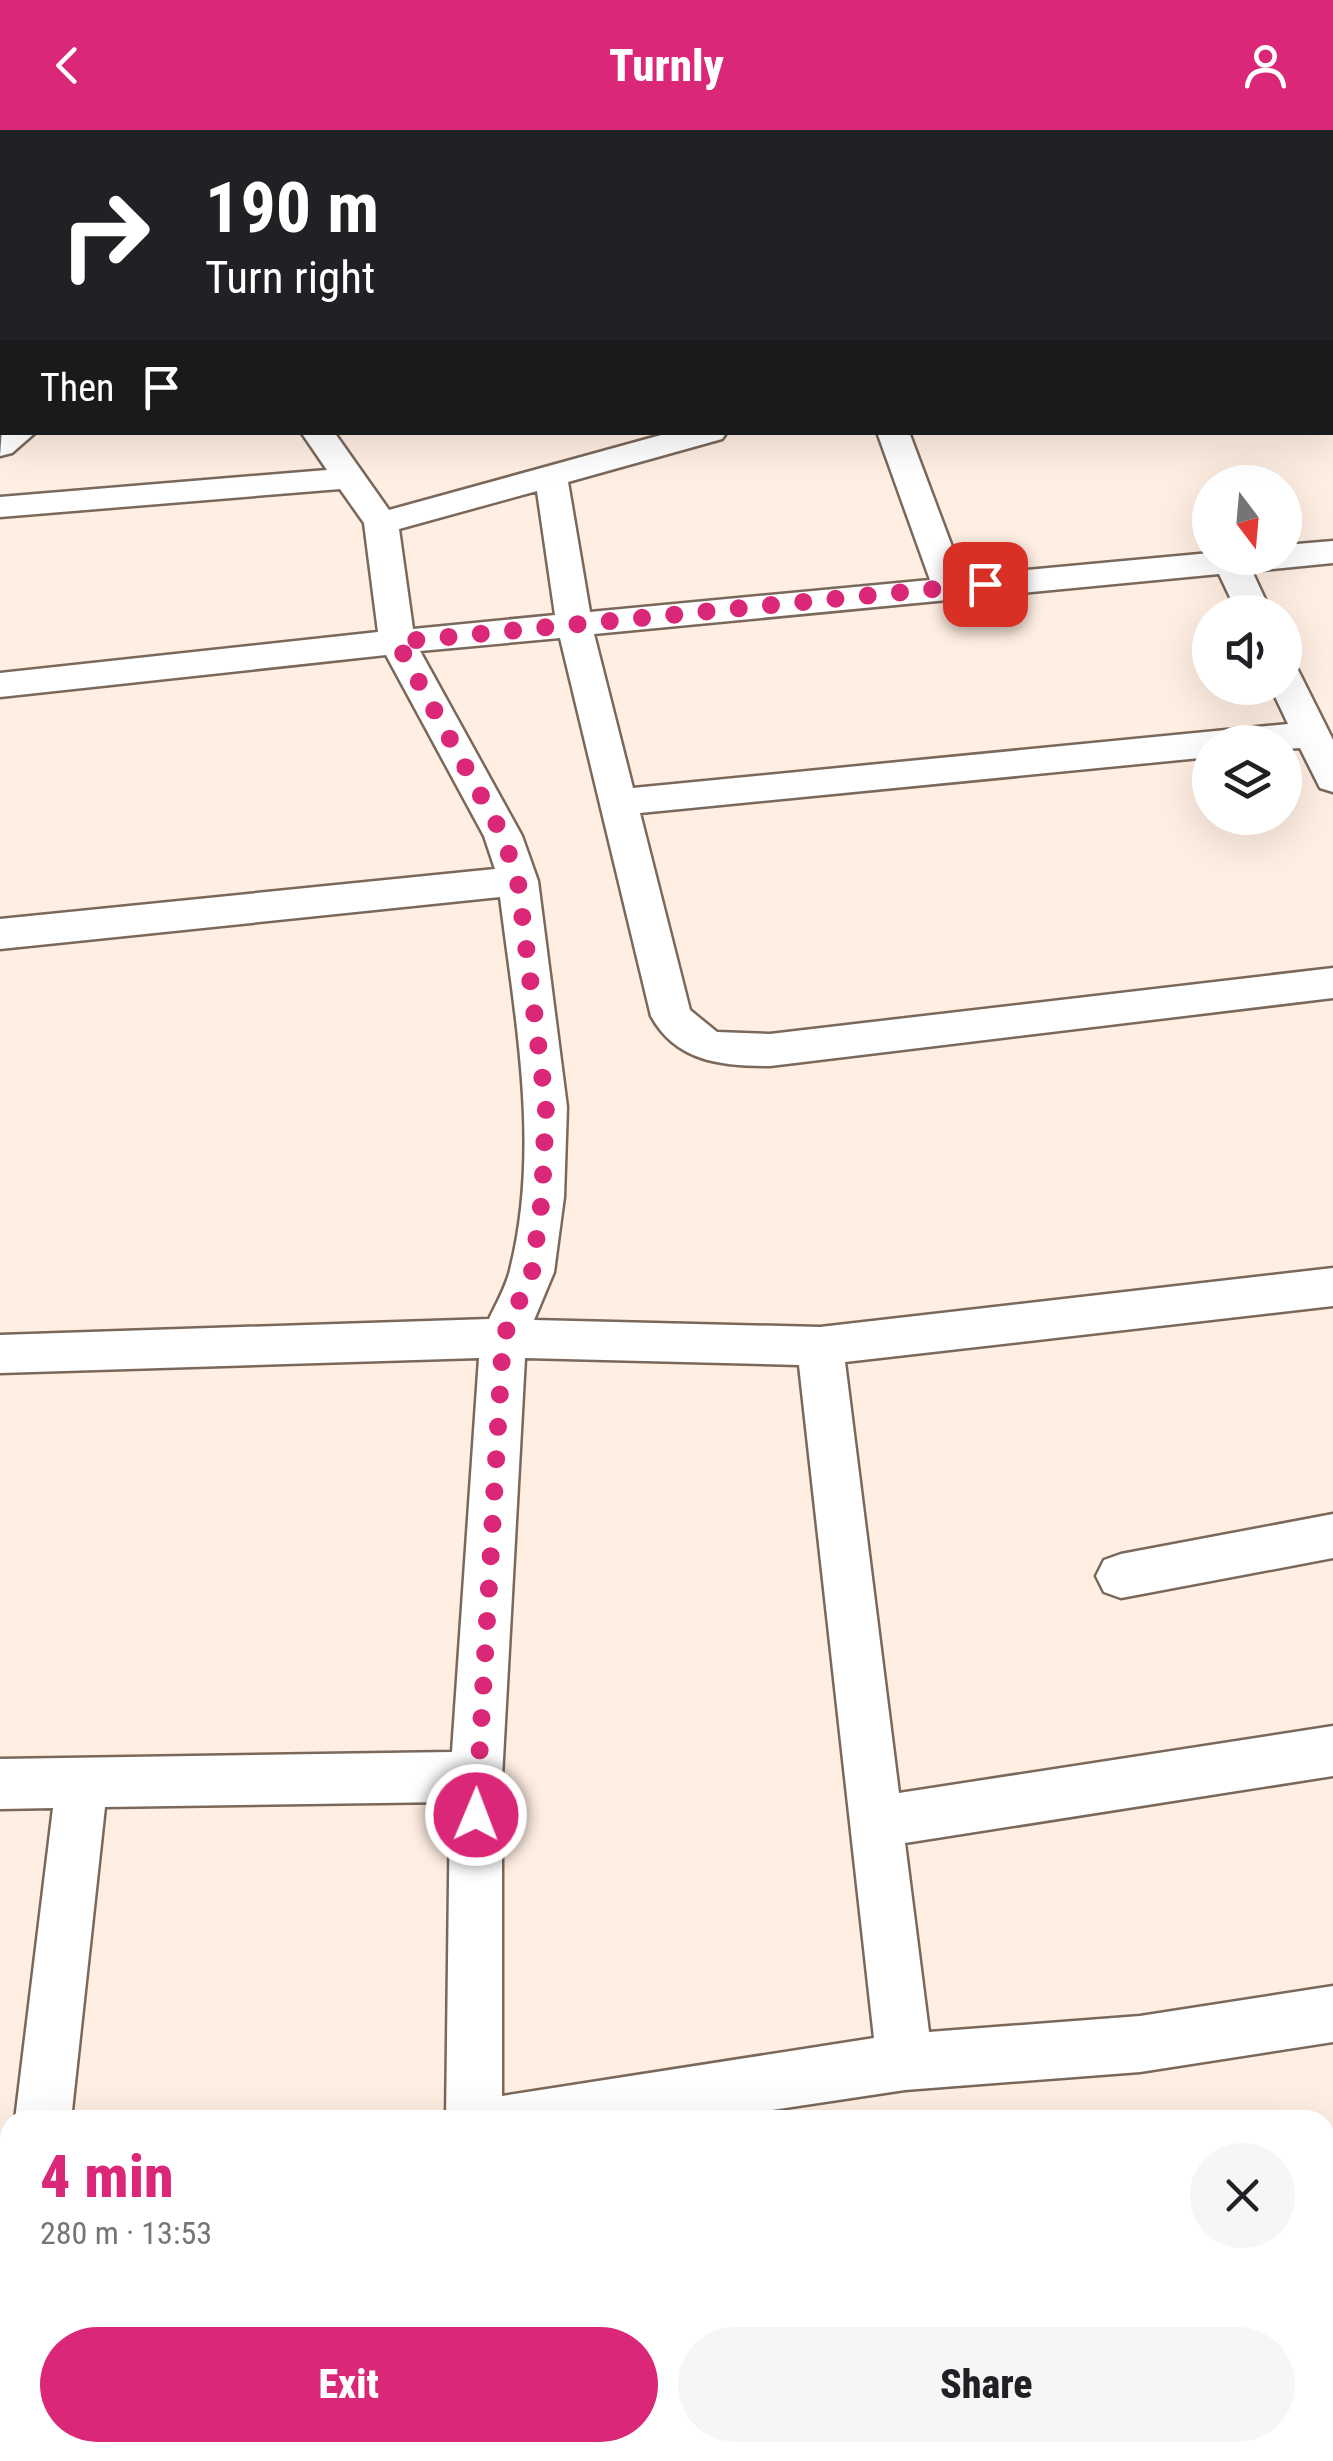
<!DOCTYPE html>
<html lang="en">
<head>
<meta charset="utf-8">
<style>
	body { margin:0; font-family:"Roboto Condensed",sans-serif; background:#f6f6f6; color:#202124; height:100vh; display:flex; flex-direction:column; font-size:38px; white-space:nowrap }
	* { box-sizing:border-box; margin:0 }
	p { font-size:32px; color:#757577 }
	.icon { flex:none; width:55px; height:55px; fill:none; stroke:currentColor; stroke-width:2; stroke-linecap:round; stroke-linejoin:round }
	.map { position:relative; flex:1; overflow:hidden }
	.drawer { position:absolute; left:0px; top:1980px; width:1335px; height:352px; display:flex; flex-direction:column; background:#fff; border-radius:30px 30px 0 0; box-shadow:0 10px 40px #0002 }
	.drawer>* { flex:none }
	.guide { position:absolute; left:0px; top:0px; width:1335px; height:305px; box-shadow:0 10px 40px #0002; background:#202124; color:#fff; overflow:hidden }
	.needle { width:65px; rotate:164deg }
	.controls { position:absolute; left:1192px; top:335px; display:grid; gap:20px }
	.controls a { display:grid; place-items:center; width:110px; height:110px; border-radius:50%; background:#fff; box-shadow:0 10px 40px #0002; font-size:50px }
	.pin { position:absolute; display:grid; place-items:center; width:85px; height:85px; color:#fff; margin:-42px; border-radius:20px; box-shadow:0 5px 15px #0006 }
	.me { position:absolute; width:110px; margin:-55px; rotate:1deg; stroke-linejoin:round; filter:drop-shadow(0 0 8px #0008) }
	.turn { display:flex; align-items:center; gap:35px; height:210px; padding:0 40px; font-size:45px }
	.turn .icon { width:130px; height:130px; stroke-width:2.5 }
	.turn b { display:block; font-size:70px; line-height:85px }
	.then { display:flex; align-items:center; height:95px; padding:0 40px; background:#0003; gap:20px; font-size:38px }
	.round { display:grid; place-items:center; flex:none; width:105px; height:105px; border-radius:52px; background:#f6f6f6 }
	.head { display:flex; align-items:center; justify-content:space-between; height:170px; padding:0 40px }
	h1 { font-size:60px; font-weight:800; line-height:75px; color:#db2777 }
	.cta { display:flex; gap:20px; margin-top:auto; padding:20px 40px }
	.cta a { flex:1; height:115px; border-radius:60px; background:#db2777; color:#fff; font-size:40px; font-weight:800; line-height:115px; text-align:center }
	.cta a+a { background:#f6f6f6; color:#202124 }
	header { display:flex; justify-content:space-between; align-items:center; height:130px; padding:0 40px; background:#db2777; color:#fff; font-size:45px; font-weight:800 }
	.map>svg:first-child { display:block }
</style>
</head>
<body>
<header><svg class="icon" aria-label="back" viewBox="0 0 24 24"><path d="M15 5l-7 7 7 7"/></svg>Turnly<svg class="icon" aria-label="person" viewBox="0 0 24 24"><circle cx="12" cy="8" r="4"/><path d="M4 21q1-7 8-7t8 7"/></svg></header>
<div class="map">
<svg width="1333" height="2331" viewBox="0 0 1333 2331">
	<rect width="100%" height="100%" fill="#ffeee2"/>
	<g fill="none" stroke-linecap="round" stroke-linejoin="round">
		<g stroke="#7a685a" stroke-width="5">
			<g id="street">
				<path d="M 1145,0 L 1175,0 L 1176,2 L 1147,2 Z"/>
				<path d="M 1299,0 L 1333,0 L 1333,4 L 1298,2 Z"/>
				<rect x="0" y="97" width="2" height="18"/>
				<rect x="1332" y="126" width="1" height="18"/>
				<rect x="1332" y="166" width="1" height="19"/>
				<path d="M 2,262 L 2,282 L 0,283 L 0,263 Z"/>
				<path d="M 2,299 L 2,302 L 36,302 L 12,323 L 0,326 Z"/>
				<path d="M 301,302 L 334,302 L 389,380 L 672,302 L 727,302 L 722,309 L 568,352 L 590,482 L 930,450 L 877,302 L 909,302 L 963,446 L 1210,423 L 1210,428 L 1285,428 L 1285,415 L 1333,411 L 1333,433 L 1252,441 L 1271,482 L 1237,482 L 1219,444 L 594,504 L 633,658 L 1288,594 L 1271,558 L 1285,558 L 1285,536 L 1298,540 L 1333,610 L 1333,662 L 1320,658 L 1300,618 L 1285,619 L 1285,612 L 1210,612 L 1210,627 L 640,683 L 690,880 L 717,902 L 770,904 L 1333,838 L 1333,868 L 770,936 C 722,936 676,932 651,886 L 560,508 L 420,521 L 522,706 L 538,751 L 567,977 L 564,1067 L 554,1142 L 534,1190 L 820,1197 L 1333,1138 L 1333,1176 L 845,1232 L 899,1663 L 1333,1596 L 1333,1646 L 905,1713 L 929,1902 L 1140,1886 L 1333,1856 L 1333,1912 L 1140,1942 L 905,1960 L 705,1990 L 446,1990 L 450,1672 L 105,1677 L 71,1990 L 15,1990 L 53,1678 L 0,1679 L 0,1629 L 452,1622 L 479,1228 L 0,1243 L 0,1205 L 489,1189 C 496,1174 506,1157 510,1140 C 541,1018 515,889 500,767 L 0,819 L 0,789 L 495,739 L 484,706 L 386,525 L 0,567 L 0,543 L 378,502 L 364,393 L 340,359 L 0,387 L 0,367 L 327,340 ZM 537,361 L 555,485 L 413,499 L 399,399 ZM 525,1228 L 799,1235 L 874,1908 L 502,1966 L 502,1647 Z"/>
				<path d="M 1333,1384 L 1333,1428 L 1121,1468 L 1104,1462 L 1096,1446 L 1104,1430 L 1121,1424 Z"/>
				<path d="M 1333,2209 L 1333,2269 L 1325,2270 L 1325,2210 Z"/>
				<path d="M 10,2254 L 10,2322 L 32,2322 L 22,2331 L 0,2331 L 0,2259 Z"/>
				<path d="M 471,2322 L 602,2322 L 606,2331 L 475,2331 Z"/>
				<path d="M 766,2322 L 877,2322 L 873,2331 L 762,2331 Z"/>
				<path d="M 981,2322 L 1043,2322 L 1044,2331 L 982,2331 Z"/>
			</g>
		</g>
		<use href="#street" fill="#fff" fill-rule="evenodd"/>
	</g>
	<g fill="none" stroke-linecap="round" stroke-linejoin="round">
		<path stroke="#db2777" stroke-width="18" stroke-dasharray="0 32.4" d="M 476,1685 L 503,1208 L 532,1142 L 542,1068 L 546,977 L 518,752 L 503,706 L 397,512 L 985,454"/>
	</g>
</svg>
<div class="controls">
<a><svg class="needle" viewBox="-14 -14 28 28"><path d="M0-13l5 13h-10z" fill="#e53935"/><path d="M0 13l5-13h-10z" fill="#757577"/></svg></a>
<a><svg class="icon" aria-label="sound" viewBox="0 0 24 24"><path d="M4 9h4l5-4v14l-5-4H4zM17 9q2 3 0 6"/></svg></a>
<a><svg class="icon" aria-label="layers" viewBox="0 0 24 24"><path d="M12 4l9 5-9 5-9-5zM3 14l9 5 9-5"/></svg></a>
</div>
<div class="pin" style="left:985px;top:454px;background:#d93025"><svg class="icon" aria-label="arrive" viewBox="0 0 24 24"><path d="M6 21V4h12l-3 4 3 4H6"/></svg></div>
<svg class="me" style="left:476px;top:1685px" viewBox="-20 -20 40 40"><circle r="17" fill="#db2777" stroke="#fff" stroke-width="3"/><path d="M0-11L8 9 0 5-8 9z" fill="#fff"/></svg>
<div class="guide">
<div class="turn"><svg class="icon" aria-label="right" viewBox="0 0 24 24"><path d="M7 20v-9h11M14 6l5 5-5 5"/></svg><div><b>190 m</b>Turn right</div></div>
<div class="then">Then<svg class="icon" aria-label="arrive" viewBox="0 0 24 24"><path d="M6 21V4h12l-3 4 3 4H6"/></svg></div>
</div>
<section class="drawer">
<div class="head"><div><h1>4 min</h1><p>280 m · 13:53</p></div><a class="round"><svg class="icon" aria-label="close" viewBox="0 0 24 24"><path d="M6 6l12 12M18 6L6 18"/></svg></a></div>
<div class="cta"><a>Exit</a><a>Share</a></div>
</section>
</div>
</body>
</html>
